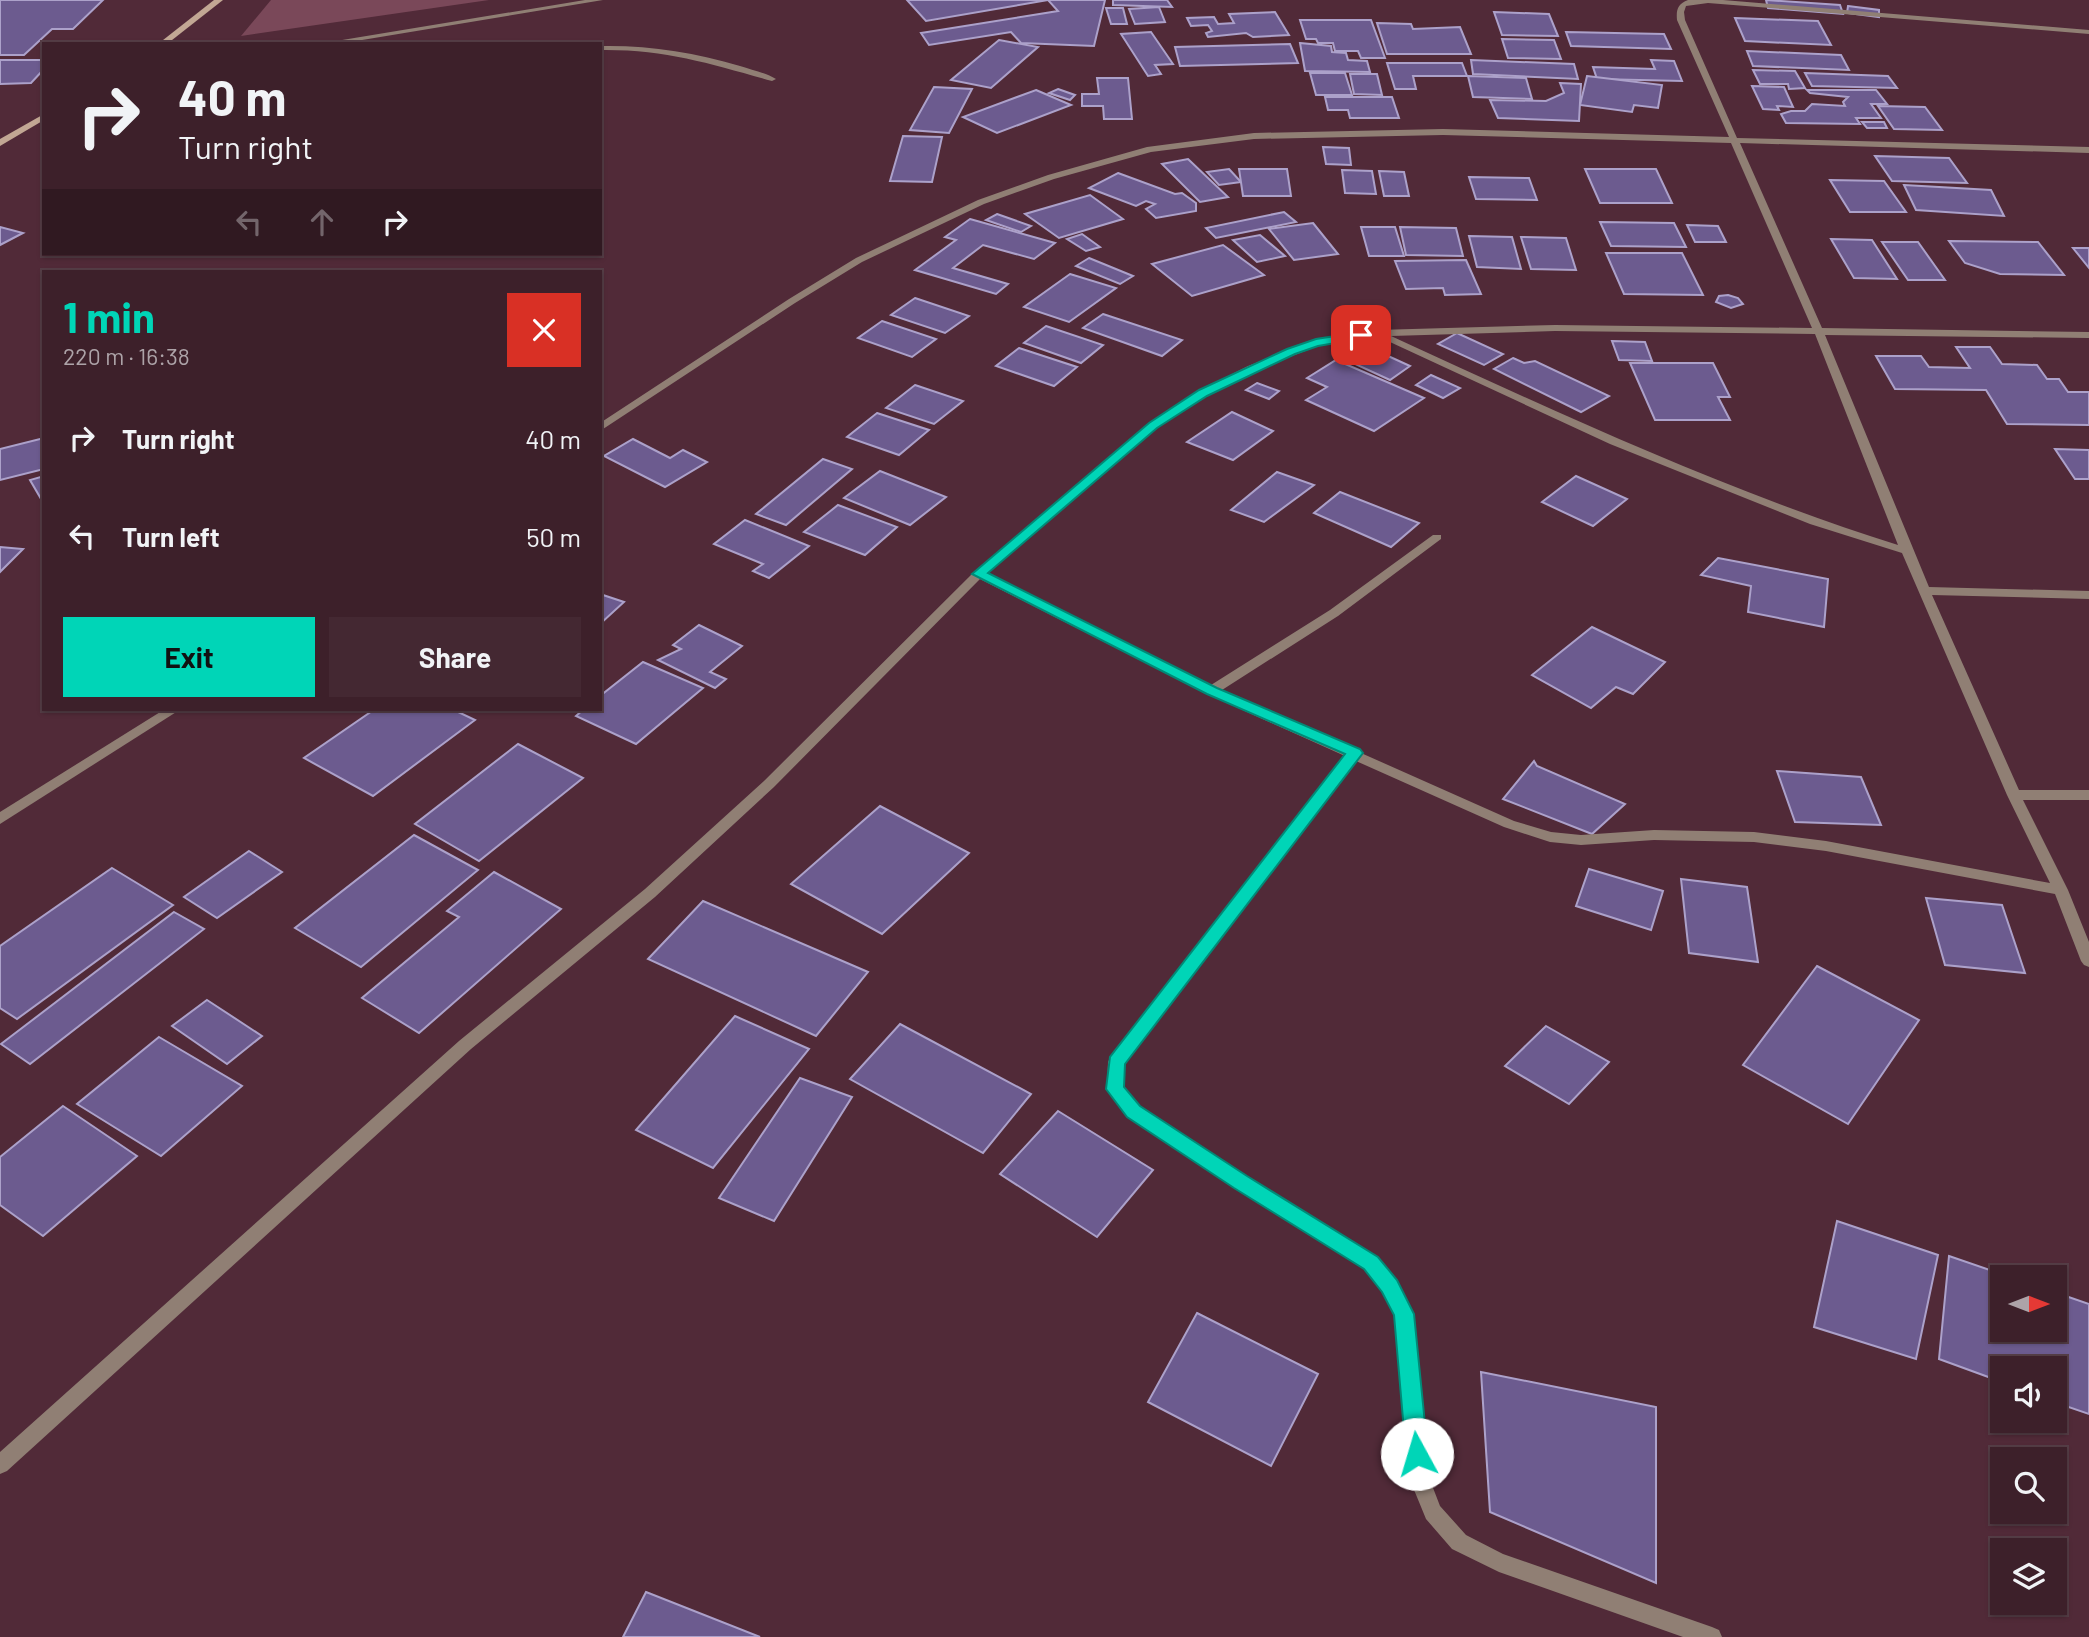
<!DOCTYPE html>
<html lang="en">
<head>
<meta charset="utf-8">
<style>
	body { margin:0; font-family:Barlow,sans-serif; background:#442832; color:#f1f3f6; height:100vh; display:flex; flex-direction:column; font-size:26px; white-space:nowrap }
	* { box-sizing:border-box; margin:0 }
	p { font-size:23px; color:#ada3a8 }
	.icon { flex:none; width:38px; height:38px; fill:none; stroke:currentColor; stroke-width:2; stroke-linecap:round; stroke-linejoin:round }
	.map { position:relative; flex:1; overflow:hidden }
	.panel { position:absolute; left:42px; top:270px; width:560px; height:441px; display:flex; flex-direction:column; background:#3d202a; border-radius:0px; box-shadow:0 2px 5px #0004,0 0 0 2px #563e47 }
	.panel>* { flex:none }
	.hud { position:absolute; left:42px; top:42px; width:560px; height:214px; border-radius:0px; box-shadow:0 2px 5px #0004,0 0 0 2px #563e47; background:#3d202a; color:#f1f3f6; overflow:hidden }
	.needle { width:46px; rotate:90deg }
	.fabs { position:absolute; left:1990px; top:1265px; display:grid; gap:14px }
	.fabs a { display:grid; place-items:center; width:77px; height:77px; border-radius:0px; background:#3d202a; box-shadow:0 2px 5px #0004,0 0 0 2px #563e47; font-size:35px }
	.pin { position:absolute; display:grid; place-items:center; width:60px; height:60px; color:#fff; margin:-30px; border-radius:14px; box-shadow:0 4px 10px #0006 }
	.me { position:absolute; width:77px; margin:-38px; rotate:354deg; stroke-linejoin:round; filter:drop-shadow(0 0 5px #0008) }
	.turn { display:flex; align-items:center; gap:24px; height:147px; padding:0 21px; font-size:32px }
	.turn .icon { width:91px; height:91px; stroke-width:2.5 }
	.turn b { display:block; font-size:49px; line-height:60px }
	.lanes { display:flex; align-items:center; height:66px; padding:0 21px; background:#0003; justify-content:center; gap:35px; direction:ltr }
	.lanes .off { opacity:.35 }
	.round { display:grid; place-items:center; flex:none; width:74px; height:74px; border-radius:0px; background:#442832 }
	.head { display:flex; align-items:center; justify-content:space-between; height:119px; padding:0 21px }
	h1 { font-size:42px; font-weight:700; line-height:52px; color:#00d5b7 }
	.primary-button { display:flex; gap:14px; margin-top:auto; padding:14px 21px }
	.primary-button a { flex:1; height:80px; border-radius:0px; background:#00d5b7; color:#111; font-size:28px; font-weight:700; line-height:80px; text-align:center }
	.primary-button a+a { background:#442832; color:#f1f3f6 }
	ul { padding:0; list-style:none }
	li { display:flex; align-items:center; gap:21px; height:98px; padding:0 21px }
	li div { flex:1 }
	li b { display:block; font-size:26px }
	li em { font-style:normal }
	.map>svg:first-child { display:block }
</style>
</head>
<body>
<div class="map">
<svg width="2089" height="1637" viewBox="0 0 2089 1637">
	<rect width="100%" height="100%" fill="#512a38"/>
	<path fill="#7a4859" d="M 271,0 L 489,0 L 241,36 Z"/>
	<g fill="#6c5b8f" stroke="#aca1ca" stroke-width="2">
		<path d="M 0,0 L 103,0 L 73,29 L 52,29 L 24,55 L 0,55 Z"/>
		<path d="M 907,0 L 1048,0 L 926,21 Z"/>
		<path d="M 1048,0 L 1105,0 L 1094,46 L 1021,43 L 1011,32 L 929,45 L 921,33 L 1058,11 Z"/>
		<path d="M 1113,0 L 1167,0 L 1172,7 L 1113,5 Z"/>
		<path d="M 1766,0 L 1840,5 L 1843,14 L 1768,8 Z"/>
		<path d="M 1848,6 L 1879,10 L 1879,17 L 1847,13 Z"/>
		<path d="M 1159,7 L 1165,22 L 1135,24 L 1129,9 Z"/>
		<path d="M 1106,8 L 1123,8 L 1127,24 L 1111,24 Z"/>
		<path d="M 1275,12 L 1289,35 L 1253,37 L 1246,33 L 1208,37 L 1206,33 L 1212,31 L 1208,25 L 1191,26 L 1187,18 L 1214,17 L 1218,24 L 1234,23 L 1229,14 Z"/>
		<path d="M 1494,12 L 1549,14 L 1558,36 L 1502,35 Z"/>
		<path d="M 1735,18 L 1818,21 L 1831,45 L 1745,41 Z"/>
		<path d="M 1300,20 L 1371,20 L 1385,58 L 1361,58 L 1358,51 L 1335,51 L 1333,43 L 1318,43 L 1316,39 L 1306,39 Z"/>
		<path d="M 1377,23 L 1411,24 L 1413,29 L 1460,27 L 1471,54 L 1387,54 Z"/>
		<path d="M 1151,32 L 1173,64 L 1155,65 L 1161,74 L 1148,76 L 1121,34 Z"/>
		<path d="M 1566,32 L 1664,34 L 1671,49 L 1571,46 Z"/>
		<path d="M 1502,39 L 1554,40 L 1561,59 L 1508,58 Z"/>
		<path d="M 999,40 L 1038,47 L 991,88 L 951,80 Z"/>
		<path d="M 1300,43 L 1331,46 L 1332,52 L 1346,53 L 1348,60 L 1367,61 L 1370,72 L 1305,71 Z"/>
		<path d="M 1290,44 L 1298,63 L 1180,66 L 1175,47 Z"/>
		<path d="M 1747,51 L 1841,55 L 1849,70 L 1753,66 Z"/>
		<path d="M 0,60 L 44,60 L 44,69 L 31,83 L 0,84 Z"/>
		<path d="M 1471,60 L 1574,64 L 1578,79 L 1473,74 Z"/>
		<path d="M 1651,60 L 1674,61 L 1682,81 L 1597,79 L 1593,67 L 1655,69 Z"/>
		<path d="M 1387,63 L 1462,63 L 1467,76 L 1413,76 L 1416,89 L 1395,89 Z"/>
		<path d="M 1753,70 L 1795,71 L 1805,88 L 1789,89 L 1788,84 L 1760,84 Z"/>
		<path d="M 1310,73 L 1345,73 L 1352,95 L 1316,95 Z"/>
		<path d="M 1805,73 L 1888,76 L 1897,88 L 1812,86 Z"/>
		<path d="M 1350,74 L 1377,74 L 1382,95 L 1354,94 Z"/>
		<path d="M 1468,76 L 1526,78 L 1532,99 L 1473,97 Z"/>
		<path d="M 1587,76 L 1662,85 L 1658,108 L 1634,105 L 1632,112 L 1580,105 Z"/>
		<path d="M 1097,78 L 1128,78 L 1132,119 L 1104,119 L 1103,106 L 1082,106 L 1082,94 L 1099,94 Z"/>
		<path d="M 1560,83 L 1581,84 L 1579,121 L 1498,118 L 1490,100 L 1546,101 L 1564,93 Z"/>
		<path d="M 1752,86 L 1784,87 L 1793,107 L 1777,106 L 1779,110 L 1763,109 Z"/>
		<path d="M 934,87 L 972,89 L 949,133 L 910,130 Z"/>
		<path d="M 1058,89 L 1075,95 L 1070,100 L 1049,93 Z"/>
		<path d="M 1036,90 L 1071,105 L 997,133 L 963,117 Z"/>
		<path d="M 1807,90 L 1876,90 L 1887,104 L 1871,104 L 1881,118 L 1856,118 L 1860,124 L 1786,123 L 1781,114 L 1791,111 L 1805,111 L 1812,104 L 1845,106 L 1843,102 L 1848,97 L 1810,93 Z"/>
		<path d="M 1325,97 L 1392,97 L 1399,118 L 1350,118 L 1348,110 L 1328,110 Z"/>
		<path d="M 1878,106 L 1925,107 L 1942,130 L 1894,129 Z"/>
		<path d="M 1862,122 L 1884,122 L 1887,128 L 1867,128 Z"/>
		<path d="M 903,136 L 942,137 L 932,182 L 890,181 Z"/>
		<path d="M 1323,147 L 1349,148 L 1351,165 L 1326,164 Z"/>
		<path d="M 1875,156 L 1949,158 L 1967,183 L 1892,181 Z"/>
		<path d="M 1188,159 L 1228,197 L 1200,202 L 1162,164 Z"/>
		<path d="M 1229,169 L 1241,182 L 1219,185 L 1207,172 Z"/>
		<path d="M 1239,169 L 1287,169 L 1291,196 L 1243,196 Z"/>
		<path d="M 1585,169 L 1656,169 L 1672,203 L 1600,203 Z"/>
		<path d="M 1342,170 L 1372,171 L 1376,194 L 1345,193 Z"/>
		<path d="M 1379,171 L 1404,172 L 1409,196 L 1384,196 Z"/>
		<path d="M 1118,173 L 1175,194 L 1182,193 L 1196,203 L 1196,211 L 1156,218 L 1146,209 L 1155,204 L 1146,201 L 1136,206 L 1089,188 Z"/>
		<path d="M 1469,177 L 1529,178 L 1537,200 L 1476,199 Z"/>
		<path d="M 1830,180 L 1884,181 L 1906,212 L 1850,212 Z"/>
		<path d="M 1904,185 L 1991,190 L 2004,216 L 1916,210 Z"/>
		<path d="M 1090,195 L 1123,219 L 1059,238 L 1025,214 Z"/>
		<path d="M 1284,212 L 1296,222 L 1216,238 L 1206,228 Z"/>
		<path d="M 997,214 L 1031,226 L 1021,232 L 986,220 Z"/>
		<path d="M 970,219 L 1055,243 L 1034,259 L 983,245 L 953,268 L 1008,284 L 996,294 L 915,270 L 956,240 L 945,237 Z"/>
		<path d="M 1600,222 L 1674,223 L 1686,247 L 1611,246 Z"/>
		<path d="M 1313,223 L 1338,254 L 1294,260 L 1269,229 Z"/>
		<path d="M 1687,225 L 1718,226 L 1726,242 L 1695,242 Z"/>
		<path d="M 0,227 L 23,233 L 0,245 Z"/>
		<path d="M 1361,227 L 1395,227 L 1404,256 L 1369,256 Z"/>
		<path d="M 1400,227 L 1456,228 L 1463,256 L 1406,255 Z"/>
		<path d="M 1082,234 L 1100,247 L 1086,251 L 1067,239 Z"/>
		<path d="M 1260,235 L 1285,256 L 1257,262 L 1233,240 Z"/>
		<path d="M 1469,236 L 1512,237 L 1521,269 L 1477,267 Z"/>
		<path d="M 1521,237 L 1566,238 L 1576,270 L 1531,269 Z"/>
		<path d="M 1831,239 L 1872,240 L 1897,279 L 1854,278 Z"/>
		<path d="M 1949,241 L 2038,242 L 2064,275 L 2000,274 L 1965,263 Z"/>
		<path d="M 1882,242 L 1918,242 L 1945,280 L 1908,280 Z"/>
		<path d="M 1223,245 L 1264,275 L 1192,296 L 1152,264 Z"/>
		<path d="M 2073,248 L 2089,248 L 2089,268 Z"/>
		<path d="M 1606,253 L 1682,253 L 1703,295 L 1624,294 Z"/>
		<path d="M 1089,258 L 1133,276 L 1120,284 L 1076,266 Z"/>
		<path d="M 1466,260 L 1481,294 L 1445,295 L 1443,288 L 1406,289 L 1395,261 Z"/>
		<path d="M 1070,274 L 1116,288 L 1069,322 L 1024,307 Z"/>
		<path d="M 1728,295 L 1738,298 L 1743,304 L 1731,308 L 1716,302 L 1719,296 Z"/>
		<path d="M 915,298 L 969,316 L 945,333 L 891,315 Z"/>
		<path d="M 1103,314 L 1182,340 L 1162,356 L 1083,328 Z"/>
		<path d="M 882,321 L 936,339 L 912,357 L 858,338 Z"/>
		<path d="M 1046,326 L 1103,345 L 1081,363 L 1024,343 Z"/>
		<path d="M 1457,333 L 1503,354 L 1484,365 L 1438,344 Z"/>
		<path d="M 1612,341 L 1645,342 L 1652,361 L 1619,360 Z"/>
		<path d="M 1364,345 L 1410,366 L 1390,380 L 1342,358 Z"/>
		<path d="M 1956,347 L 1990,347 L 2002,364 L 2037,365 L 2047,379 L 2059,379 L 2068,392 L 2089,392 L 2089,425 L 2007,424 L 1986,390 L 1895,389 L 1876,356 L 1921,356 L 1929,367 L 1970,368 Z"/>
		<path d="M 1019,348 L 1077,367 L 1054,386 L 996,366 Z"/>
		<path d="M 1513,358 L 1524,363 L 1535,361 L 1609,396 L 1581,412 L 1494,369 Z"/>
		<path d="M 1336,360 L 1424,398 L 1374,431 L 1306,400 L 1327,387 L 1307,378 Z"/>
		<path d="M 1630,363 L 1713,363 L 1730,397 L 1718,397 L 1730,420 L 1655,420 Z"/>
		<path d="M 1431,375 L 1460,388 L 1443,398 L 1416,385 Z"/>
		<path d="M 1257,383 L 1279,391 L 1269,399 L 1246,390 Z"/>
		<path d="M 915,385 L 963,401 L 934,424 L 886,408 Z"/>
		<path d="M 1232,412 L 1273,431 L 1233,460 L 1187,442 Z"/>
		<path d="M 877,413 L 929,430 L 899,455 L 847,437 Z"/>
		<path d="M 44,438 L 44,469 L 0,480 L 0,449 Z"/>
		<path d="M 633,439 L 670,458 L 683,450 L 707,462 L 665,487 L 604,456 Z"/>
		<path d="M 2055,449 L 2089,450 L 2089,479 L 2075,479 Z"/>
		<path d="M 823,459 L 852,469 L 786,525 L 756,514 Z"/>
		<path d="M 880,471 L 946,497 L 910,525 L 844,498 Z"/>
		<path d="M 1277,472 L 1314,485 L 1264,522 L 1231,510 Z"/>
		<path d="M 44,476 L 44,504 L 30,480 Z"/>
		<path d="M 1576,476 L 1627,499 L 1593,526 L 1542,502 Z"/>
		<path d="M 1340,492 L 1419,523 L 1391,547 L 1314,513 Z"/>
		<path d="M 838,505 L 897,527 L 865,555 L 804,532 Z"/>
		<path d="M 745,520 L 809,546 L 769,578 L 753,571 L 763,564 L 714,544 Z"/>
		<path d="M 0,547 L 23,549 L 0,572 Z"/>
		<path d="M 1718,558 L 1828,579 L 1824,627 L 1748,612 L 1751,586 L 1701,575 Z"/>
		<path d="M 600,594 L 624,602 L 600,624 Z"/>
		<path d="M 699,625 L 742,646 L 710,672 L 726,679 L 715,688 L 658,660 L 681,649 L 673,645 Z"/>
		<path d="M 1592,627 L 1665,662 L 1633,694 L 1616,687 L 1591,708 L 1532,675 Z"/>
		<path d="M 643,662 L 703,688 L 636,744 L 576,716 L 584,709 L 600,709 L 600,696 Z"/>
		<path d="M 375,709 L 452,709 L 475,720 L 373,796 L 304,758 Z"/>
		<path d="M 518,744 L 583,778 L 479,861 L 415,824 Z"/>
		<path d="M 1534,761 L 1537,766 L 1625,804 L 1592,834 L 1503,799 Z"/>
		<path d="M 1777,771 L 1861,777 L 1881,825 L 1795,822 Z"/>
		<path d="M 880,806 L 969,853 L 882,934 L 791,884 Z"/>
		<path d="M 414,835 L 478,870 L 361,967 L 295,928 Z"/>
		<path d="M 249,851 L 282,872 L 217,918 L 184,897 Z"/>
		<path d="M 112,868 L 173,905 L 17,1019 L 0,1008 L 0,946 Z"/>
		<path d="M 1589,869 L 1663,891 L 1651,930 L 1576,906 Z"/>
		<path d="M 494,872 L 561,909 L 419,1033 L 362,998 L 459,917 L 447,911 Z"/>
		<path d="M 1681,879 L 1747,887 L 1758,962 L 1689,953 Z"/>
		<path d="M 1926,898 L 2002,905 L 2025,973 L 1945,965 Z"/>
		<path d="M 703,901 L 868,972 L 816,1036 L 648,959 Z"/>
		<path d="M 174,912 L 204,929 L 30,1064 L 1,1044 Z"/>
		<path d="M 1817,966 L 1919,1020 L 1848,1124 L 1743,1065 Z"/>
		<path d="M 207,1000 L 262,1036 L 227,1064 L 172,1026 Z"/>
		<path d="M 735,1016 L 809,1049 L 713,1168 L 636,1130 Z"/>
		<path d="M 900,1024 L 1031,1094 L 983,1153 L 850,1079 Z"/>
		<path d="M 1546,1026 L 1609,1062 L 1569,1104 L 1505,1066 Z"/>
		<path d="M 159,1037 L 242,1086 L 161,1156 L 77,1104 Z"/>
		<path d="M 800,1078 L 852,1097 L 774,1221 L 719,1198 Z"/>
		<path d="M 63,1106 L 137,1156 L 43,1236 L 0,1205 L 0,1157 Z"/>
		<path d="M 1058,1111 L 1153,1170 L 1097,1237 L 1000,1174 Z"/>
		<path d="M 1837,1221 L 1938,1255 L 1916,1359 L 1814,1327 Z"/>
		<path d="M 1949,1256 L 2013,1278 L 2002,1278 L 2002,1330 L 2054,1330 L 2054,1292 L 2089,1304 L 2089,1414 L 2054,1402 L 2054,1368 L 2002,1368 L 2002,1382 L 1939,1359 Z"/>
		<path d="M 1197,1313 L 1318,1374 L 1271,1466 L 1148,1402 Z"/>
		<path d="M 1481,1372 L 1656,1407 L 1656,1583 L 1490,1512 Z"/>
		<path d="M 646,1592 L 760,1637 L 623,1637 Z"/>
	</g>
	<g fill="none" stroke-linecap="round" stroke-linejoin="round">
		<path fill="#907f74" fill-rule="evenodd" d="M 600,46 C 648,45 694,52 740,66 C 752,70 766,73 776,79 L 772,81 C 711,64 665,49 600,50 Z"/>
		<g fill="#907f74" fill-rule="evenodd">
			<path d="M 585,0 L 603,0 L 338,44 L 318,44 Z"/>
			<path d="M 1688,0 L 1723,0 L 2089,30 L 2089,34 L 1708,3 L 1686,6 L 1684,12 L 1685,20 L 1737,138 L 2089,147 L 2089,153 L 1740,143 L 1822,328 L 2089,332 L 2089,338 L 1825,335 L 1929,587 L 2089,591 L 2089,599 L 1932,595 L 2019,790 L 2089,790 L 2089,800 L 2023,800 L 2068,890 L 2089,942 L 2089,967 L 2084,965 L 2081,961 L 2055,894 L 1826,851 L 1754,842 L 1654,840 L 1581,845 L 1550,842 L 1504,827 L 1356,761 L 1124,1063 L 1123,1087 L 1140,1106 L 1246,1177 L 1377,1258 L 1396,1280 L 1413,1314 L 1430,1480 L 1440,1506 L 1466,1535 L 1503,1554 L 1712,1627 L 1719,1630 L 1722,1637 L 1683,1637 L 1499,1572 L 1452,1549 L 1426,1519 L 1410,1480 L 1395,1314 L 1384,1292 L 1365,1268 L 1234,1187 L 1128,1116 L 1107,1089 L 1108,1062 L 1110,1058 L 1345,756 L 1207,694 L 980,579 L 774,787 L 655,897 L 471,1049 L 7,1471 L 0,1474 L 0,1452 L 459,1041 L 645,889 L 764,781 L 975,571 L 1149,424 L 1199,391 L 1248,366 L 1312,341 L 1377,330 L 1555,325 L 1812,328 L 1731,143 L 1443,135 L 1254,139 L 1151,152 L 1054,179 L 984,204 L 862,262 L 795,303 L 600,431 L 600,423 L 789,299 L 856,258 L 978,200 L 1048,175 L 1147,147 L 1254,133 L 1443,129 L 1729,137 L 1677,20 C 1676,9 1678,4 1688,0 ZM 1555,331 L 1815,334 L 1898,545 C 1723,490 1557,412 1391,336 ZM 1377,336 L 1610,444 L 1810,524 L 1902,553 L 2007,795 L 2050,883 L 1826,841 L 1754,832 L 1654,830 L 1581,835 L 1551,832 L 1514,821 L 1361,753 L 1360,750 L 1353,749 L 1222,690 L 1338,616 L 1441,539 L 1441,535 L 1433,535 L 1330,610 L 1211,685 L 987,573 L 1157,428 L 1207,395 L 1256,370 L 1318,346 Z"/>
			<path d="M 165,709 L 181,709 L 0,824 L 0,812 Z"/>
		</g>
		<g fill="#c2a794" fill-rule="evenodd">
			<path d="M 214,0 L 223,0 L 167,44 L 158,44 Z"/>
			<path d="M 44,114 L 44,120 L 0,146 L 0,139 Z"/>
		</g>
	</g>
	<path fill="#00d5b7" stroke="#008a77" stroke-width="2" d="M 1361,332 L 1365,333 L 1365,338 L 1318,346 L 1295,354 L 1207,396 L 1157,428 L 988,573 L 1217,688 L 1360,749 L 1363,753 L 1125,1064 L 1124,1087 L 1140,1106 L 1247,1176 L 1378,1257 L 1397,1280 L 1414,1314 L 1428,1454 L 1425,1461 L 1417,1464 L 1410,1461 L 1406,1454 L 1394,1315 L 1382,1292 L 1364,1269 L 1234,1188 L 1127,1117 L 1106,1089 L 1110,1057 L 1345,754 L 1207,694 L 972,574 L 1149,423 L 1199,390 L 1287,349 L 1316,339 Z"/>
</svg>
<div class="fabs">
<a><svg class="needle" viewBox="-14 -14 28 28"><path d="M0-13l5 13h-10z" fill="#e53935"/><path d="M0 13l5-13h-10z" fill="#ada3a8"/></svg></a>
<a><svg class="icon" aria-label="sound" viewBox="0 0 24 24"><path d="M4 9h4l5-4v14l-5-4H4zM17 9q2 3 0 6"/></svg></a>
<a><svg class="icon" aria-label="search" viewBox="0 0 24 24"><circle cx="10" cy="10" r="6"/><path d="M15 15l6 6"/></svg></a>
<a><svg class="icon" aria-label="layers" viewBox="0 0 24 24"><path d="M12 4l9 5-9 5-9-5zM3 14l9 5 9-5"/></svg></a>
</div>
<div class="pin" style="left:1361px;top:335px;background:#d93025"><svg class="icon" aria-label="arrive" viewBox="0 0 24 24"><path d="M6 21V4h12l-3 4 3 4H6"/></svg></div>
<svg class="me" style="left:1417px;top:1454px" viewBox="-20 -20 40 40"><circle r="19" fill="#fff"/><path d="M0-13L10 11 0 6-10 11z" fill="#00d5b7"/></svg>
<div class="hud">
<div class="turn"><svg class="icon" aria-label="right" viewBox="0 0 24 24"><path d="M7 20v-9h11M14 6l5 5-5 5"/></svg><div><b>40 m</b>Turn right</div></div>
<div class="lanes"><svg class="icon off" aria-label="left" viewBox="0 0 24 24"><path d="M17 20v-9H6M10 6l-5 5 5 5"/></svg><svg class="icon off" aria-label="ahead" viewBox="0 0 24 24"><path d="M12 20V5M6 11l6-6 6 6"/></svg><svg class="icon" aria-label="right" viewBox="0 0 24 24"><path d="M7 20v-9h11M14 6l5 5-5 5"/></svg></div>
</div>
<section class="panel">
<div class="head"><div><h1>1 min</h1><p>220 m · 16:38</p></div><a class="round" style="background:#d93025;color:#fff"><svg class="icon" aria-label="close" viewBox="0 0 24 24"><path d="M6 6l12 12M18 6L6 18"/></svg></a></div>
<ul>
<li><svg class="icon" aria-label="right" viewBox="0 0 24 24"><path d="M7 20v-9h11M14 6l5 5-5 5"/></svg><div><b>Turn right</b></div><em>40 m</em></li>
<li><svg class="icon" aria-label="left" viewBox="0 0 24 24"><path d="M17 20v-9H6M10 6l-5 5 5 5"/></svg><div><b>Turn left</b></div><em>50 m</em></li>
</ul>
<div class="primary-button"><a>Exit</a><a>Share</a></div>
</section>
</div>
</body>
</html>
